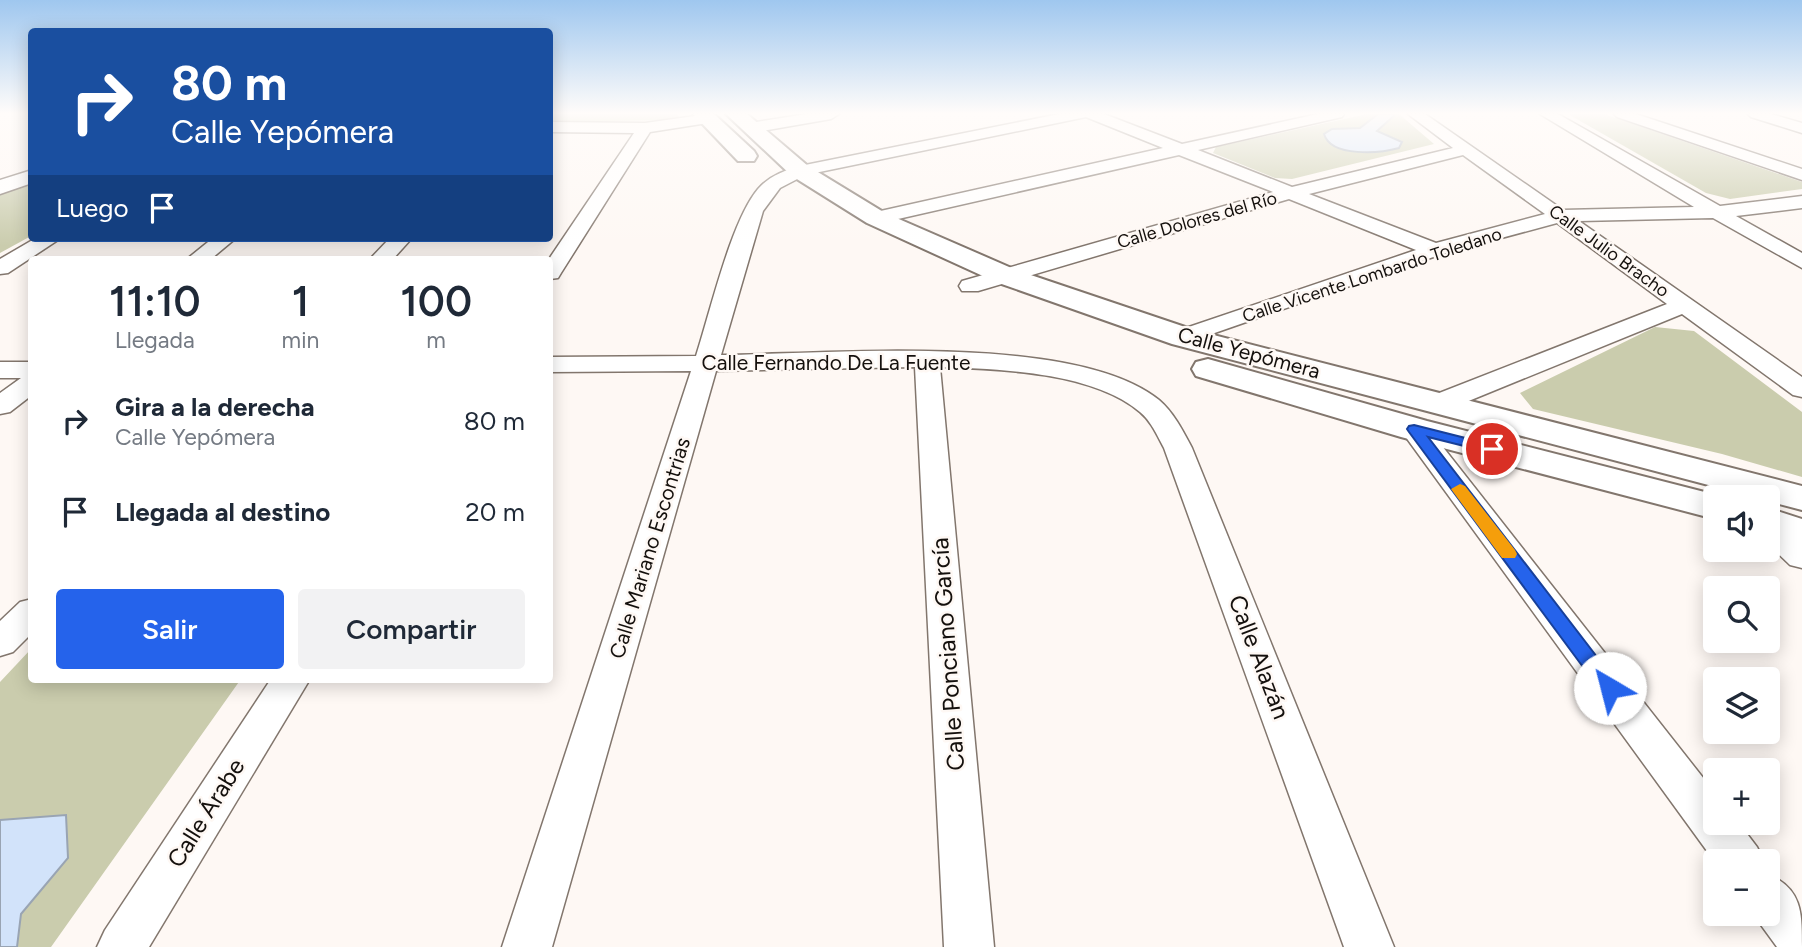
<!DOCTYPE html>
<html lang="es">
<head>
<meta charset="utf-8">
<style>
	body { margin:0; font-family:Figtree,sans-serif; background:#f2f2f3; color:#1f2937; height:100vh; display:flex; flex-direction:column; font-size:26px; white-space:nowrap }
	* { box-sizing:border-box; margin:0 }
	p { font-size:23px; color:#747a83 }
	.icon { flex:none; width:38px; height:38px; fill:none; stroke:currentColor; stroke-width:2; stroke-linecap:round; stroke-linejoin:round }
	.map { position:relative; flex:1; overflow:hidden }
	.panel { position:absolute; left:28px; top:256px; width:525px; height:427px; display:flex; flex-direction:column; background:#fff; border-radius:7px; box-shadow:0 4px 18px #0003 }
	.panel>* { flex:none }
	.hud { position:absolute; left:28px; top:28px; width:525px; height:214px; border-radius:7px; box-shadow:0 4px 18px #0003; background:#1a4fa0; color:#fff; overflow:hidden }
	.buttons { position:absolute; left:1703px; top:485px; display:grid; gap:14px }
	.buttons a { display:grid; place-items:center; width:77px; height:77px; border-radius:7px; background:#fff; box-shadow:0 4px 18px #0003; font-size:35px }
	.pin { position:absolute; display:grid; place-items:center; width:60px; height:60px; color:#fff; margin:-30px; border:4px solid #fff; border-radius:50%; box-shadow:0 2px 7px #0007 }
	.me { position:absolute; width:77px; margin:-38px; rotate:323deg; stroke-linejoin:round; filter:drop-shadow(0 0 5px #0008) }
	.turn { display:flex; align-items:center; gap:24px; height:147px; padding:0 28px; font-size:32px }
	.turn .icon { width:91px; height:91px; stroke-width:2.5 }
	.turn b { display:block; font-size:49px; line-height:60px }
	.then { display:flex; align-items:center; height:66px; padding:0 28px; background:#0003; gap:14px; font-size:26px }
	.eta { display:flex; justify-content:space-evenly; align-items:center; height:119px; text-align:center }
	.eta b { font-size:42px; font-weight:600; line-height:49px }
	.action { display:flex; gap:14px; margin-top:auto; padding:14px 28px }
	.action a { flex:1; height:80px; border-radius:7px; background:#2563eb; color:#fff; font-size:28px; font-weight:600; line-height:80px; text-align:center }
	.action a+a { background:#f2f2f3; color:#1f2937 }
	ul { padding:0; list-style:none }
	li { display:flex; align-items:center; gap:21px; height:91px; padding:0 28px }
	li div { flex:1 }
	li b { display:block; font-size:26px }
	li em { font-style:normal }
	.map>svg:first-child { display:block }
</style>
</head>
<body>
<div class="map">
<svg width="1802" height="947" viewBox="0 0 1802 947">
	<rect width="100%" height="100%" fill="#fef8f4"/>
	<g fill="#caccad">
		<path d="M 550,114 L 676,114 L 679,117 L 670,120 L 556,122 L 550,121 Z"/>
		<path d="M 1367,114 L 1399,114 L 1434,144 L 1292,179 L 1275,178 L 1213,153 L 1216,147 Z"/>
		<path d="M 1568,114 L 1604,114 L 1802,182 L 1802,189 L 1730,199 L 1706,193 Z"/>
		<path d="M 31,182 L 31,236 L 0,253 L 0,194 Z"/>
		<path d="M 1655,327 L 1694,331 L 1802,412 L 1802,477 L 1722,454 L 1533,409 L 1520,393 Z"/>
		<path d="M 31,649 L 32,679 L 241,679 L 51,947 L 0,947 L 0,682 Z"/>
	</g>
	<g fill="#d2e3fa" stroke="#99a4b3" stroke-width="2">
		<path d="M 1378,114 L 1396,114 L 1377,131 L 1402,142 L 1399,148 C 1381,153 1331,158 1324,134 L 1332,129 L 1360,128 Z"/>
		<path d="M 66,815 L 68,858 L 21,914 L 17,947 L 0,947 L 0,820 Z"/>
	</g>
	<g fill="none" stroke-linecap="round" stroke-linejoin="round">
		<g stroke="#82766d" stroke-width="3">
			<g id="minor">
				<path d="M 709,114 L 717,119 L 714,122 L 650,132 L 561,273 L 558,278 L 550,279 L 549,259 L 634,133 L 550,132 L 550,122 L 645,123 Z"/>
				<path d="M 807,114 L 839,114 L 831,119 L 750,133 L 742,128 L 750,123 Z"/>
				<path d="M 1059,114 L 1104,114 L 1182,144 L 1318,114 L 1344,114 L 1342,117 L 1198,150 L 1292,187 L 1453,148 L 1408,114 L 1425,114 L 1563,210 L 1694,207 L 1540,114 L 1558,114 L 1720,206 L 1802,196 L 1802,208 L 1736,216 L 1802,253 L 1802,268 L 1713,218 L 1579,221 L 1802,377 L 1802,397 L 1793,395 L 1682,314 L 1449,409 L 1439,411 L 1429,409 L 1426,403 L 1429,397 L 1667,304 L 1557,223 L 1442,254 L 1183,344 L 1174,342 L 1171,337 L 1174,332 L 1416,250 L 1289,199 L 978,291 L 962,291 L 959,286 L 962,281 L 1273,192 L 1179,155 L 876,224 L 866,218 L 876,212 L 1163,148 L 1086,117 L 805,175 L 780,188 L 763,211 L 721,355 C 829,354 1075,332 1159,400 C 1174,413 1183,431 1192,448 L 1394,947 L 1344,947 L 1164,448 C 1157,435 1151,421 1140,412 C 1093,372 999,369 940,367 L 994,947 L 944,947 L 915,367 L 716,371 L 552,947 L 502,947 L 691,371 L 550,372 L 550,357 L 696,356 C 710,313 731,221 758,189 C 768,177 785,170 800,166 ZM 1463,155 L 1545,214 L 1436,243 L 1309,194 Z"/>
				<path d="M 1614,114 L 1636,114 L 1802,169 L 1802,180 L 1617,117 Z"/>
				<path d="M 1748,114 L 1771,114 L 1802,123 L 1802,133 L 1751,117 Z"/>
				<path d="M 36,238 L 61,238 L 8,273 L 0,274 L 0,259 Z"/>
				<path d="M 213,238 L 236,238 L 211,259 L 187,259 Z"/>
				<path d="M 390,238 L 412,238 L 393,259 L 370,259 Z"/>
				<path d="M 0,362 L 32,362 L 32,395 L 10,412 L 0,414 L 0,393 L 21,378 L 0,378 Z"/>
				<path d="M 1414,421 L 1424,423 L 1715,793 L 1715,822 L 1738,822 L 1757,847 L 1764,861 L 1715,862 L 1400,429 L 1404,423 Z"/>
				<path d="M 1768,517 L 1779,520 L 1802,539 L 1802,568 L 1790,565 L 1768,544 Z"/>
				<path d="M 32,599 L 32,633 L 13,652 L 0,656 L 0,621 L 20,602 Z"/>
				<path d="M 271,679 L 310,679 L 149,947 L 97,947 L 105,930 Z"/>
				<path d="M 1768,874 C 1802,889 1802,912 1802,947 L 1777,947 L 1753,914 L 1768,914 Z"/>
			</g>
		</g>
		<g stroke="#82766d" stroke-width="3">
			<path id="tertiary" d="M 32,170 L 32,183 L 0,194 L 0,180 Z"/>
		</g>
		<g stroke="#82766d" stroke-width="4">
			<g id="secondary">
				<path d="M 693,114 L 714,114 L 754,151 L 757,156 L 754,161 L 738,161 Z"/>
				<path d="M 726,114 L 747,114 L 808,166 L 885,213 L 1016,270 L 1194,330 L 1802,486 L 1802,510 L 1768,501 L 1768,497 L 1754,497 L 1172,344 L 996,282 L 867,223 L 792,176 Z"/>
				<path d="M 1208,359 L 1427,421 L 1724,497 L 1715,497 L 1715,519 L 1401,437 L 1196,376 L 1192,369 L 1196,362 Z"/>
				<path d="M 1768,508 L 1802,519 L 1802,546 L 1768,535 Z"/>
			</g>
		</g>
		<use href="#minor" fill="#fff" fill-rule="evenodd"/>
		<use href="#tertiary" fill="#fff" fill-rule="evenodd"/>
		<use href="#secondary" fill="#fff" fill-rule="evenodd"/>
	</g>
	<linearGradient id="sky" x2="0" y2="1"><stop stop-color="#9fc7ef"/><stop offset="0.46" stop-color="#fffcfa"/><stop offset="1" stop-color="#fffcfa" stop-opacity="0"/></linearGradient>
	<rect width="1802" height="246" fill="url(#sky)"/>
	<path fill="#2563eb" stroke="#184099" stroke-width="2" d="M 1414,425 L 1497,446 L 1500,449 L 1497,452 L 1492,453 L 1428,437 L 1617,683 L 1620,688 L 1617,694 L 1610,696 L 1603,694 L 1409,432 L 1407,429 L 1409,426 Z"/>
	<path fill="#f59e0b" d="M 1460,484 L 1465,486 L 1515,550 L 1517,554 L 1515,558 L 1502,558 L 1451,489 Z"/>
	<g text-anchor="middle" stroke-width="5" stroke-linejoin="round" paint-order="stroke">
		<g font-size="18" fill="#14100d" stroke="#fef8f4">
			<text transform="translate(1197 220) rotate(-16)" y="6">Calle Dolores del Río</text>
			<text transform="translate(1609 251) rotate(36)" y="6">Calle Julio Bracho</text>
			<text transform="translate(1372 275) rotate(-18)" y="6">Calle Vicente Lombardo Toledano</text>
		</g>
		<g font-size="21" fill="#14100d" stroke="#fef8f4">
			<text transform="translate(1249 353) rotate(15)" y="7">Calle Yepómera</text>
			<text x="836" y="370">Calle Fernando De La Fuente</text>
			<text transform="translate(650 548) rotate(-73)" y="7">Calle Mariano Escontrias</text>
		</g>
		<g font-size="24" fill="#14100d" stroke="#fef8f4">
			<text transform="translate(948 654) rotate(-94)" y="8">Calle Ponciano García</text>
			<text transform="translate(1259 657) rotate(69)" y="8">Calle Alazán</text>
			<text transform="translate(206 813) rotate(-58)" y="8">Calle Árabe</text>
		</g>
	</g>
</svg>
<div class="buttons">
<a><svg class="icon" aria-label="sound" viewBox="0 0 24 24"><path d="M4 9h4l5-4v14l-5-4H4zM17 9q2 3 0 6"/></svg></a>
<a><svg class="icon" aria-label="search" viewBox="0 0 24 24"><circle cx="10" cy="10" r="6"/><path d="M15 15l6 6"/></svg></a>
<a><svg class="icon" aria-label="layers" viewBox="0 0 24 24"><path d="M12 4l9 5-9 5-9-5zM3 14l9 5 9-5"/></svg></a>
<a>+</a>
<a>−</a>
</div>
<div class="pin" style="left:1492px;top:449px;background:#d93025"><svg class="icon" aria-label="arrive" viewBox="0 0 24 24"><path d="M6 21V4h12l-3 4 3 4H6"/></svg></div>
<svg class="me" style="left:1610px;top:688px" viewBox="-20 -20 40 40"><circle r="19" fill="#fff"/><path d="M0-13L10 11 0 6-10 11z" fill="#2563eb"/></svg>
<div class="hud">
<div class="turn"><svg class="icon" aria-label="right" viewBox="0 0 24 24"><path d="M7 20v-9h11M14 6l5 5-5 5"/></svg><div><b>80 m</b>Calle Yepómera</div></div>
<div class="then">Luego<svg class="icon" aria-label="arrive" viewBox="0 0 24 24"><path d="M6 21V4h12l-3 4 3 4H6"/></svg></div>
</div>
<section class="panel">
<div class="eta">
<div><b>11:10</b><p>Llegada</p></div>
<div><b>1</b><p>min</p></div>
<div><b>100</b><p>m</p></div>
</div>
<ul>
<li><svg class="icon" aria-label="right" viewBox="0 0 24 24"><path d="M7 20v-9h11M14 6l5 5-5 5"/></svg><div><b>Gira a la derecha</b><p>Calle Yepómera</p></div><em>80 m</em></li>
<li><svg class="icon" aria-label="arrive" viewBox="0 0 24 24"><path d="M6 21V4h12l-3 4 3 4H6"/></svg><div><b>Llegada al destino</b></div><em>20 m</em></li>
</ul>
<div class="action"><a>Salir</a><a>Compartir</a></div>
</section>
</div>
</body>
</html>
